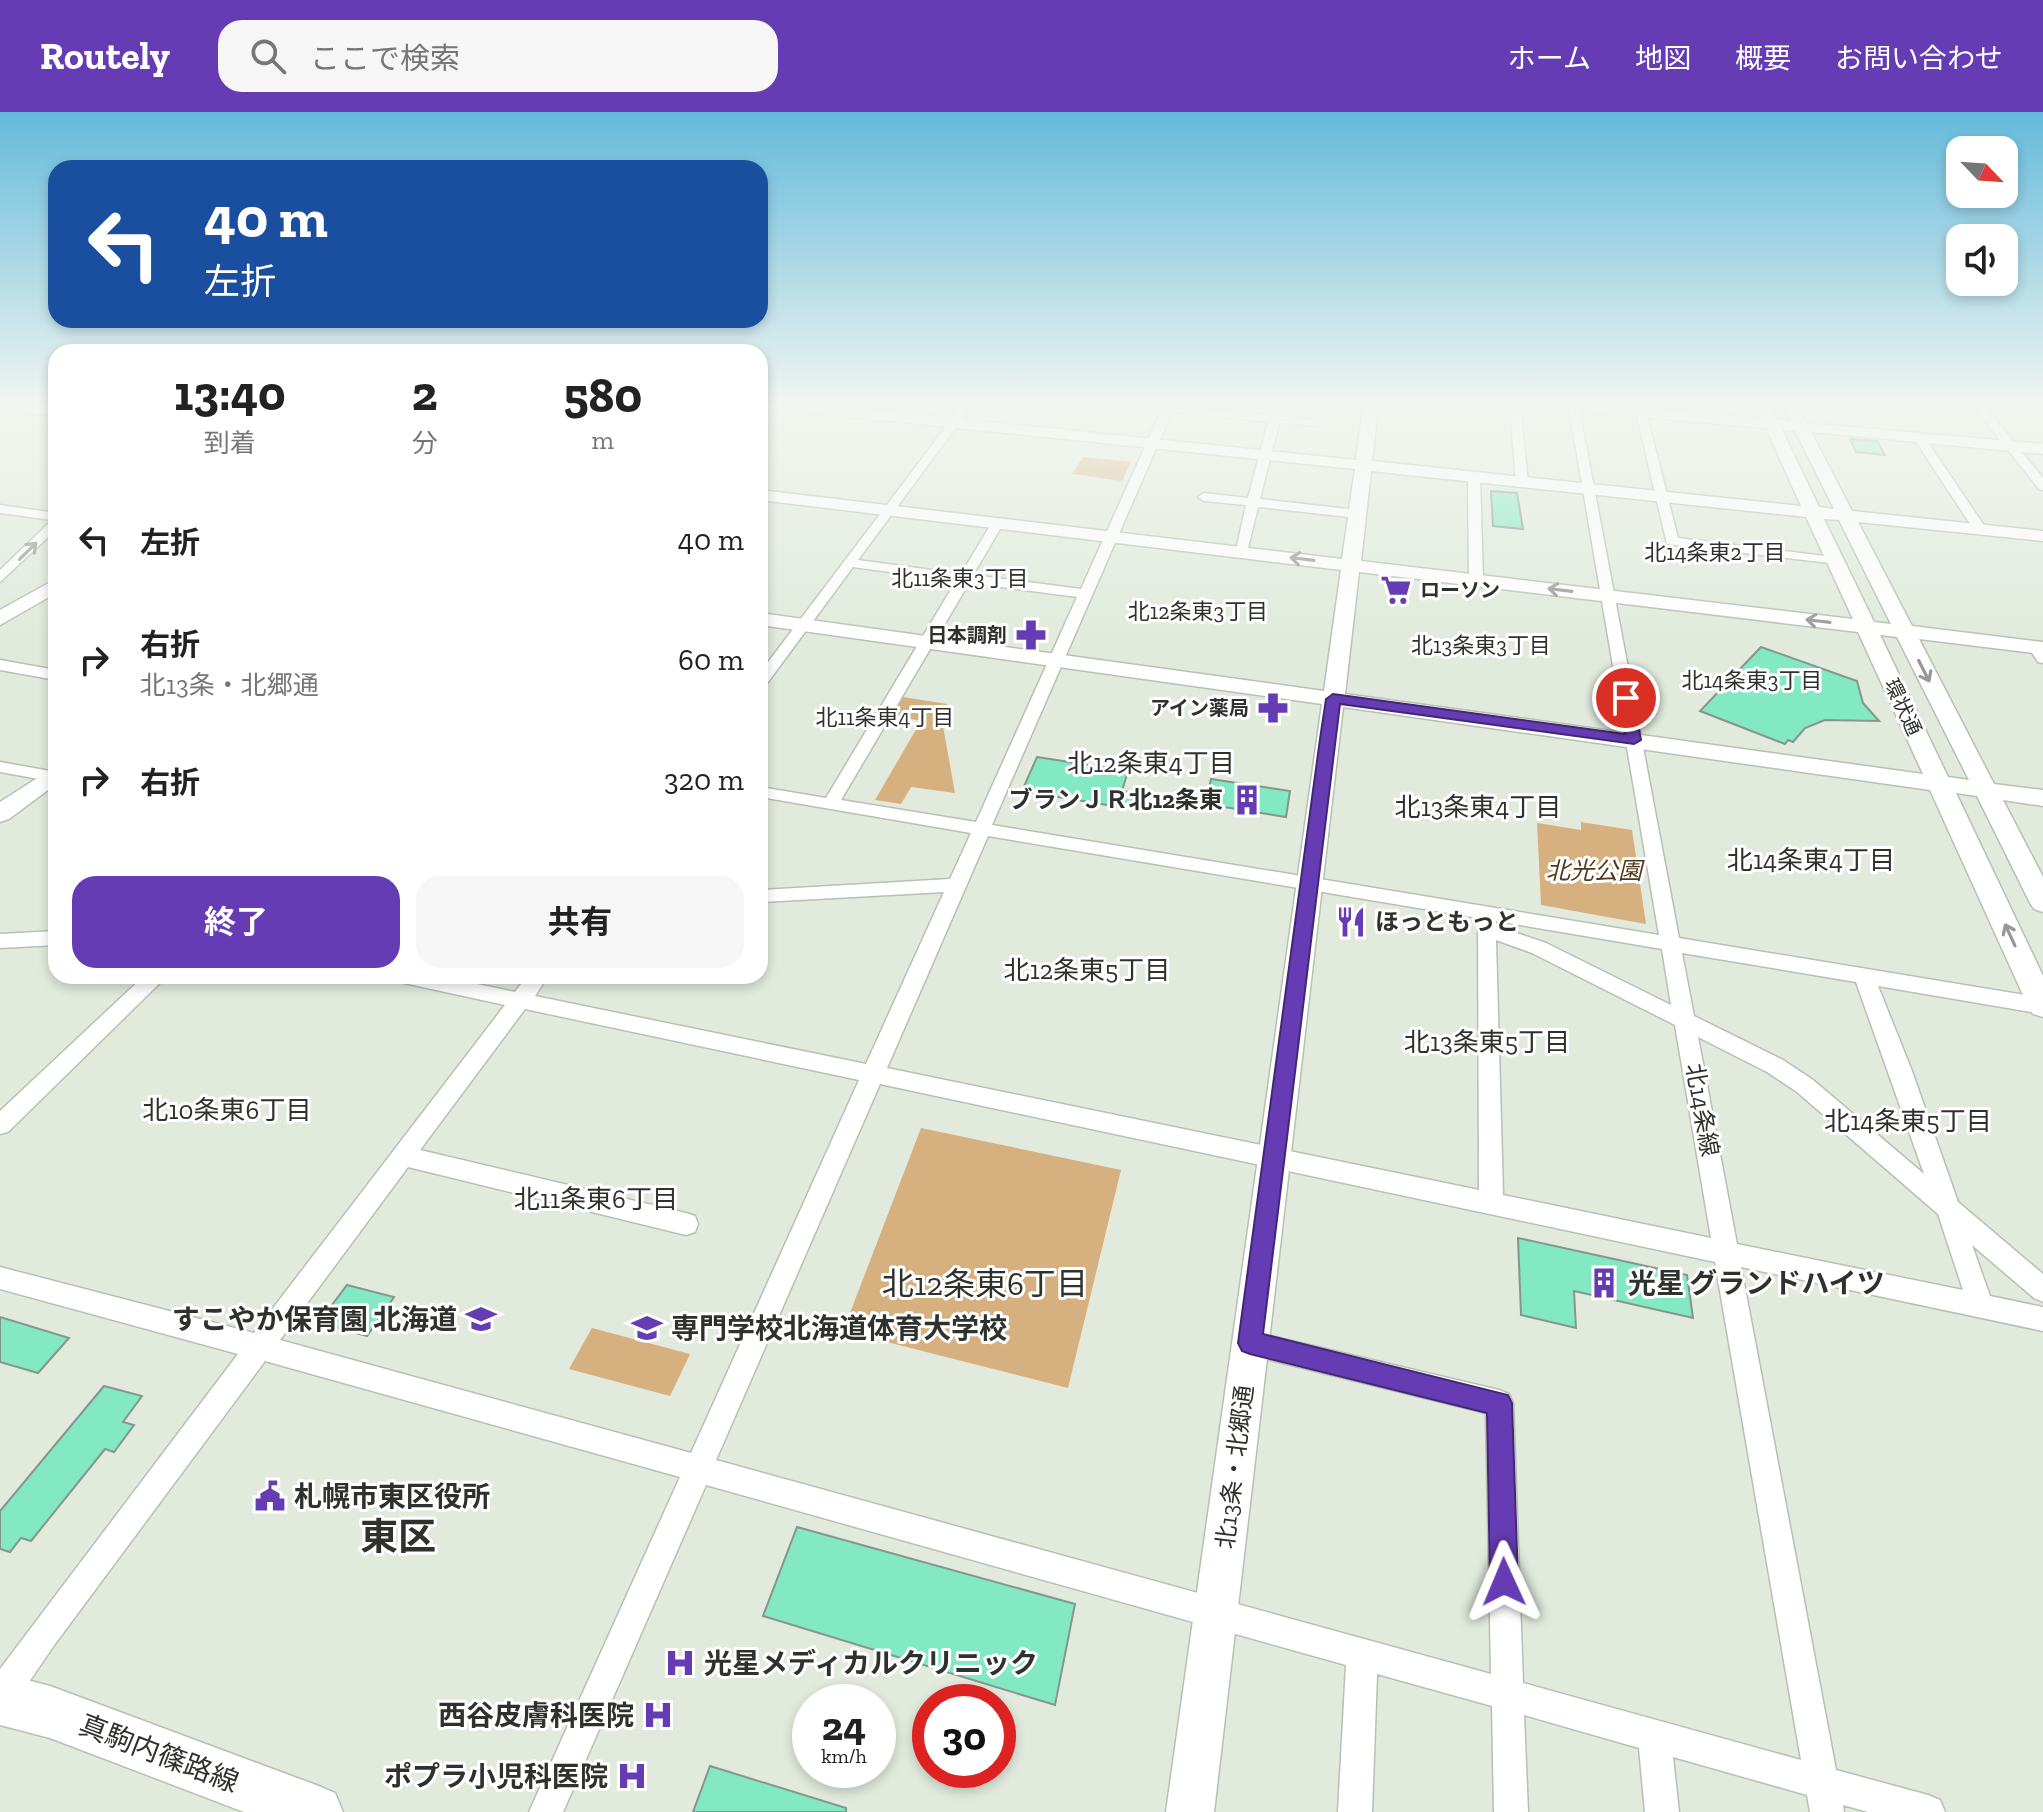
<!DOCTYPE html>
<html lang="ja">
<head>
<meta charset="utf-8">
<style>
	body { margin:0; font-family:"Zilla Slab","Noto Sans JP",serif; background:#f6f6f6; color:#222; height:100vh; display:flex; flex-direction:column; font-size:30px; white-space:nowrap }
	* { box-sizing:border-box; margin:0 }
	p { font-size:26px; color:#767676 }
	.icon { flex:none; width:44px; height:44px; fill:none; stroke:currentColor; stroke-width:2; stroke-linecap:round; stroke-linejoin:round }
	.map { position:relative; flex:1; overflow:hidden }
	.side { position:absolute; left:48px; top:232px; width:720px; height:640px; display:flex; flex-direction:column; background:#fff; border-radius:24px; box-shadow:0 4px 12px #0003 }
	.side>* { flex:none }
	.top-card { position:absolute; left:48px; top:48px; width:720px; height:168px; border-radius:24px; box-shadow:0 4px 12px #0003; background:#1a4fa0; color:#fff; overflow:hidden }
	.needle { width:52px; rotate:115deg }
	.fabs { position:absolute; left:1946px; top:24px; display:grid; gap:16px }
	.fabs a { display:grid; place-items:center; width:72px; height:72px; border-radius:16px; background:#fff; box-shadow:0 4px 12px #0003; font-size:40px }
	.speed { position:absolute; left:792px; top:1572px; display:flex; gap:16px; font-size:40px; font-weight:700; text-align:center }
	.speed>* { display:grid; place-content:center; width:104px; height:104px; border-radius:50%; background:#fff; box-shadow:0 4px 12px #0003; line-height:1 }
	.speed small { font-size:20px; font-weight:400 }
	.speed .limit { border:12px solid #d22; background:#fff; color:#111 }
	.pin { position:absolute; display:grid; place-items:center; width:68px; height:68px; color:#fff; margin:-34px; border:4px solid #fff; border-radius:50%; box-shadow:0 2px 8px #0007 }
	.me { position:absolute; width:88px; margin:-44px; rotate:359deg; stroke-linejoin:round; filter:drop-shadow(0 0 6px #0008) }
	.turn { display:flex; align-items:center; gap:28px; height:168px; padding:0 24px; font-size:36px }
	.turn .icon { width:104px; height:104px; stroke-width:2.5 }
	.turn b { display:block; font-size:56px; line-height:68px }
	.eta { display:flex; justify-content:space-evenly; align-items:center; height:136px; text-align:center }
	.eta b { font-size:48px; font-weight:700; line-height:56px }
	.cta { display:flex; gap:16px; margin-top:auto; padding:16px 24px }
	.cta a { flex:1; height:92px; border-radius:24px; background:#653cb4; color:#fff; font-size:32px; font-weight:700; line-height:92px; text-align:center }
	.cta a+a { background:#f6f6f6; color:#222 }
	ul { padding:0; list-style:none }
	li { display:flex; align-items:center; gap:24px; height:120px; padding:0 24px }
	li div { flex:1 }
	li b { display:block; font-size:30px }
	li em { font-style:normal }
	header { display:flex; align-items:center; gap:48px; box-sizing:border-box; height:112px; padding:0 40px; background:#653cb4; color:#fff }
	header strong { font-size:38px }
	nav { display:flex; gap:44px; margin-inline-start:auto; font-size:28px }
	.search { width:560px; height:72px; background:#f6f6f6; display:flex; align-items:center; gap:20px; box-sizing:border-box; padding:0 28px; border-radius:24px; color:#767676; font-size:30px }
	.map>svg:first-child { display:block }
</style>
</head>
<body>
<header>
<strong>Routely</strong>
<div class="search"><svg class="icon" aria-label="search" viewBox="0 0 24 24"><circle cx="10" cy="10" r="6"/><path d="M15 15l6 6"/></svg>ここで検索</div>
<nav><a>ホーム</a><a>地図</a><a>概要</a><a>お問い合わせ</a></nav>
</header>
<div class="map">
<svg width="2043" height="1700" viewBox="0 0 2043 1700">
	<rect width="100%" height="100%" fill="#e1eadd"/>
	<g fill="#d7b07f">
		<path d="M 1083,345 L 1131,350 L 1122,369 L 1072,362 Z"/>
		<path d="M 903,585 L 947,592 L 941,603 L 955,681 L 911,675 L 901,692 L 875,688 L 921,609 L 893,603 Z"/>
		<path d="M 1581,710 L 1632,718 L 1646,812 L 1541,793 L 1537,711 L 1581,718 Z"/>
		<path d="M 921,1016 L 1121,1058 L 1068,1276 L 887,1230 L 892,1213 L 850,1201 Z"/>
		<path d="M 592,1216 L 690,1242 L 670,1284 L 569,1257 Z"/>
	</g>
	<g fill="#82e9c3" stroke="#86968f" stroke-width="2">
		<path d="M 1850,327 L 1877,329 L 1885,343 L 1856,340 Z"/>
		<path d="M 1491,379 L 1517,381 L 1523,417 L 1493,414 Z"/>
		<path d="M 1761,535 L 1857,569 L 1863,591 L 1879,609 L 1825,608 L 1805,616 L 1793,630 L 1788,628 L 1785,632 L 1700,599 Z"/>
		<path d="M 1037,645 L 1128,659 L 1122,679 L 1136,681 L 1132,697 L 1022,679 Z"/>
		<path d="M 1211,667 L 1290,679 L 1286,705 L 1205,692 Z"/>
		<path d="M 1518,1126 L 1687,1163 L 1693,1206 L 1574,1179 L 1576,1216 L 1521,1203 Z"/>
		<path d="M 347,1173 L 394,1185 L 367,1224 L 328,1213 L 326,1201 Z"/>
		<path d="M 0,1205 L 69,1226 L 38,1261 L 0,1250 Z"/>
		<path d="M 104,1274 L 142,1284 L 123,1310 L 134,1313 L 114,1340 L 105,1337 L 31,1429 L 21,1426 L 10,1440 L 0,1437 L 0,1399 Z"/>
		<path d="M 797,1415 L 1075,1492 L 1055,1593 L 763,1504 Z"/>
		<path d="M 710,1654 L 846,1696 L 846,1700 L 693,1700 Z"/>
	</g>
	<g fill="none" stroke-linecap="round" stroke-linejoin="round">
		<g stroke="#b7c0b3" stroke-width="3">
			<g id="street">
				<path d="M 760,296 L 766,296 L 760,300 Z"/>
				<path d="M 960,296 L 970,296 L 858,448 L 961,462 L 991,412 L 997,408 L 1003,412 L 973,463 L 1081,477 L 1161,299 L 1157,296 L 1270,303 L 1272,296 L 1282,296 L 1280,304 L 1321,309 L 1321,313 L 1317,314 L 1279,311 L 1260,387 L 1357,398 L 1363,402 L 1357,406 L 1258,395 L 1247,440 L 1235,443 L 1246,393 L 1204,389 L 1198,385 L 1204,381 L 1248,386 L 1268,310 L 1172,300 L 992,713 L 1659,823 L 1569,296 L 1579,296 L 1679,826 L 2043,886 L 2043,902 L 1878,874 L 1912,959 L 1958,1090 L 2043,1162 L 2043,1190 L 2034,1186 L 1972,1133 L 1990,1184 L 2043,1195 L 2043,1219 L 1741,1155 L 1836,1658 L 1928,1683 L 1940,1688 L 1945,1700 L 1868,1700 L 1843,1693 L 1844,1700 L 1810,1700 L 1807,1683 L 1673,1645 L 1679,1700 L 1645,1700 L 1639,1636 L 1524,1603 L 1528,1700 L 1494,1700 L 1492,1594 L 1377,1562 L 1372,1700 L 1338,1700 L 1346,1553 L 706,1373 L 563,1700 L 529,1700 L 680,1365 L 265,1249 L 55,1532 L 11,1596 L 0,1601 L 0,1557 L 238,1242 L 0,1177 L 0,1155 L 254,1221 L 505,893 L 404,871 L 394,864 L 440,864 L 515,880 L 527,864 L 548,864 L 535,884 L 866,952 L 944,780 L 760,790 L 760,778 L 950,767 L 971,721 L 760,685 L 760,675 L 826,686 L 956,469 L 853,455 L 765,574 L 760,576 L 760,561 ZM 969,471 L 1077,485 L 976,710 L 841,688 ZM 988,724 L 1478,806 L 1479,1078 L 887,956 ZM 1496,809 L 1662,837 L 1671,893 L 1546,831 L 1496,814 ZM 1496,828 L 1532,841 L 1675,913 L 1711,1126 L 1503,1083 ZM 1682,841 L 1856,870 L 1924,1062 L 1813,968 L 1783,948 L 1694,904 ZM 525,897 L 859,968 L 691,1341 L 280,1228 L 408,1055 L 686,1123 L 695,1120 L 698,1112 L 695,1104 L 686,1101 L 420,1038 ZM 1698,925 L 1767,960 L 1797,980 L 1938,1102 L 1963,1178 L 1737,1132 ZM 880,972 L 1715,1150 L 1801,1648 L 1523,1571 L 1513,1291 L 1509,1282 L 1499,1278 L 1250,1219 L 1241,1222 L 1237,1231 L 1241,1240 L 1250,1243 L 1486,1301 L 1491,1562 L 716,1348 Z"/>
				<path d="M 1510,296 L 1520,296 L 1528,370 L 1522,374 L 1516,370 Z"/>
				<path d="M 1975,296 L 1986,296 L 2043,366 L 2043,378 L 2039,377 Z"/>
				<path d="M 1641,297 L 1646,300 L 1678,426 L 1833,445 L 1838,446 L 1838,452 L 1667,432 L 1636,300 Z"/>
				<path d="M 1915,323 L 1923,323 L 1987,418 L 1986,421 L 1976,421 L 1913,325 Z"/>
				<path d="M 1474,361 L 1480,365 L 1483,468 L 1476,472 L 1469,468 L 1468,365 Z"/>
				<path d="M 0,393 L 56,401 L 56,418 L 0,470 L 0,458 L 52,408 L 0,401 Z"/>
				<path d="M 2036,532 L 2043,535 L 2043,551 L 2038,550 L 2029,536 Z"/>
				<path d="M 0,548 L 56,558 L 56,568 L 0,558 Z"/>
				<path d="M 0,650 L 56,660 L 56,670 L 0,660 Z"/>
				<path d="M 56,819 L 56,833 L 0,836 L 0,822 Z"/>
				<path d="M 144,864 L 167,864 L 8,1020 L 0,1022 L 0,999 Z"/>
			</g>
		</g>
		<g stroke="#b7c0b3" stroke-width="3">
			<g id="secondary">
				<path d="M 17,296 L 56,296 L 56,304 L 25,301 Z"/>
				<path d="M 803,296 L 853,296 L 1356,348 L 1363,296 L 1378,296 L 1372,349 L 1801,394 L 1766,316 L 1596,301 L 1588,296 L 1644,296 L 1761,307 L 1757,296 L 1771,296 L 1777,308 L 1790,309 L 1783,296 L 1798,296 L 1806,311 L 2043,332 L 2043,342 L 1811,320 L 1852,399 L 2043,419 L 2043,429 L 1858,410 L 1912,514 L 2043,530 L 2043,542 L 1919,527 L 1994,672 L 2043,678 L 2043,694 L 2003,688 L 2043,765 L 2043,800 L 2034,797 L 2030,791 L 1977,684 L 1956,681 L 2043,864 L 2043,905 L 2033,902 L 2028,894 L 1930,678 L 1343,595 L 1214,1700 L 1166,1700 L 1322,592 L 760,513 L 760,501 L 1324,579 L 1341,458 L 760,388 L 760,378 L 1342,447 L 1355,357 L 811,301 ZM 1782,318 L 1795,319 L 1834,397 L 1819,395 ZM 1371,359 L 1806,405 L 1853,507 L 1361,449 ZM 1824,407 L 1839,408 L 1891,512 L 1874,510 ZM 1359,460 L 1858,520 L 1923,662 L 1345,582 ZM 1880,523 L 1897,525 L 1969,668 L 1948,665 Z"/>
				<path d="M 56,467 L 56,481 L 0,513 L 0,498 Z"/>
				<path d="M 56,654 L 56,672 L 9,707 L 0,710 L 0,690 Z"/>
			</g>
		</g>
		<g stroke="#b7c0b3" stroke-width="3">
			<path id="primary" d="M 0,1561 L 50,1574 L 316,1673 L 335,1681 L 343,1700 L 244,1700 L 50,1626 L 0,1613 Z"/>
		</g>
		<use href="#street" fill="#fff" fill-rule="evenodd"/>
		<use href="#secondary" fill="#fff" fill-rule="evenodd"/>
		<use href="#primary" fill="#fff" fill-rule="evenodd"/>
	</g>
	<defs><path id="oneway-shaft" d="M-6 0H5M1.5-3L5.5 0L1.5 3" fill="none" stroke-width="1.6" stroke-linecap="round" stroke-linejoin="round" transform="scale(2)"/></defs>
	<g stroke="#969896">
		<use href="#oneway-shaft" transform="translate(28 439) rotate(-45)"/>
		<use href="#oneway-shaft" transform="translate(1302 447) rotate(-173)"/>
		<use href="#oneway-shaft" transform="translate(1560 478) rotate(-173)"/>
		<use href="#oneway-shaft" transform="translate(1818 509) rotate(-173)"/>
		<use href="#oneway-shaft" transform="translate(1924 559) rotate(63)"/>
		<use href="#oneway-shaft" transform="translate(2010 823) rotate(-115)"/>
	</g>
	<linearGradient id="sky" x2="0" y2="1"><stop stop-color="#64badc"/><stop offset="0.55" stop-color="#f2f6f0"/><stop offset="1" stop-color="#f2f6f0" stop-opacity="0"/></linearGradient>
	<rect width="2043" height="534" fill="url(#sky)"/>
	<path fill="#653cb4" stroke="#422775" stroke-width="2" d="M 1333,582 L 1625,622 L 1619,586 L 1626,582 L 1633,586 L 1641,628 L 1634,632 L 1340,592 L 1263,1222 L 1508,1283 L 1512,1291 L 1518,1470 L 1514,1480 L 1504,1484 L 1494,1480 L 1490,1470 L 1487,1301 L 1250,1242 L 1242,1239 L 1238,1231 L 1320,627 L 1326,587 Z"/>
	<defs>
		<g id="supermarket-bare" transform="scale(2.4)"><path d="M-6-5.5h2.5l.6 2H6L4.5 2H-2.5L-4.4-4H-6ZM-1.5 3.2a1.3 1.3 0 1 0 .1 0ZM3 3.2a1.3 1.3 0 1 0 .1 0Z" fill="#653cb4" stroke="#fff" stroke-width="2.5" paint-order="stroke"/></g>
		<g id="pharmacy-bare" transform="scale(2.4)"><path d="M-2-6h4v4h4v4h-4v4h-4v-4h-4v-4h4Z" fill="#653cb4" stroke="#fff" stroke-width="2.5" paint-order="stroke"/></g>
		<g id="building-bare" transform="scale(2.4)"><path d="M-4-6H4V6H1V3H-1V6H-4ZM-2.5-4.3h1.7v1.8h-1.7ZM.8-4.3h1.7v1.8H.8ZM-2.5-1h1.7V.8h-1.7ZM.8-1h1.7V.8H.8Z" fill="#653cb4" stroke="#fff" stroke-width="2.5" paint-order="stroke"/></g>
		<g id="restaurant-bare" transform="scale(2.4)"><path d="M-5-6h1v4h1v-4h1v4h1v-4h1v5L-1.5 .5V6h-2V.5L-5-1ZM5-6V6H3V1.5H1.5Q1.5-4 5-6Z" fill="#653cb4" stroke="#fff" stroke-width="2.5" paint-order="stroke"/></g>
		<g id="school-bare" transform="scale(2.4)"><path d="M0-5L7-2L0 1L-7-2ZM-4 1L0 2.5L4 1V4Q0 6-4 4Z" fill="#653cb4" stroke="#fff" stroke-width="2.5" paint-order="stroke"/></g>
		<g id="university-bare" transform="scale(2.4)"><path d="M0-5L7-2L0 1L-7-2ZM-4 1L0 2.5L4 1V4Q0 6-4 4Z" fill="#653cb4" stroke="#fff" stroke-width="2.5" paint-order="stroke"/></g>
		<g id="civic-bare" transform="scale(2.4)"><path d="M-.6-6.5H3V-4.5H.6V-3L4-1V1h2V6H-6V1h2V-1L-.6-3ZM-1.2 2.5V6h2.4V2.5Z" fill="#653cb4" stroke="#fff" stroke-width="2.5" paint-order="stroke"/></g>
		<g id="hospital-bare" transform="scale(2.4)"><path d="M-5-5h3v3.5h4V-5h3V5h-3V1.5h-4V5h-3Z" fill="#653cb4" stroke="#fff" stroke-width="2.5" paint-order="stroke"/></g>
	</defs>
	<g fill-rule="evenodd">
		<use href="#supermarket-bare" x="1396" y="478"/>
		<use href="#pharmacy-bare" x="1031" y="523"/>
		<use href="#pharmacy-bare" x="1273" y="596"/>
		<use href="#building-bare" x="1247" y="688"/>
		<use href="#restaurant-bare" x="1351" y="810"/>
		<use href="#building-bare" x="1604" y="1171"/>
		<use href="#school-bare" x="481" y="1207"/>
		<use href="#university-bare" x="647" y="1216"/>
		<use href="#civic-bare" x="270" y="1384"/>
		<use href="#hospital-bare" x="680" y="1551"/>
		<use href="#hospital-bare" x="658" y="1603"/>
		<use href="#hospital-bare" x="632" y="1664"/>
	</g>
	<g text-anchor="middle" stroke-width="6" stroke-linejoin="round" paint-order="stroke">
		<g font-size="20" font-weight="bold" fill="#2e322d" stroke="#fff" text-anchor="end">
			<text x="1420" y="485" text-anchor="start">ローソン</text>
			<text x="1007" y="530">日本調剤</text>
			<text x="1249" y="603">アイン薬局</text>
		</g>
		<g font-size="20" fill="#2e322d" stroke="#fff">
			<text transform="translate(1903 595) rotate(65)" y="7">環状通</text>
		</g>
		<g font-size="22" fill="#2e322d" stroke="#fff">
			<text x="1715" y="448">北14条東2丁目</text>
			<text x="960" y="474">北11条東3丁目</text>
			<text x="1198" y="507">北12条東3丁目</text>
			<text x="1481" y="541">北13条東3丁目</text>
			<text x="1752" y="576">北14条東3丁目</text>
			<text x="885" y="613">北11条東4丁目</text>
		</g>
		<g font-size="24" font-weight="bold" fill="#2e322d" stroke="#fff" text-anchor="end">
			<text x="1223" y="696">ブランＪＲ北12条東</text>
			<text x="1375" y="818" text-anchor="start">ほっともっと</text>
		</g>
		<g font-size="24" font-style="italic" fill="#50391a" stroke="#fff">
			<text x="1594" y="767">北光公園</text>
		</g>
		<g font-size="24" fill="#2e322d" stroke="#fff">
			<text transform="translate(1702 998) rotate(80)" y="8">北14条線</text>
			<text transform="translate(1235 1355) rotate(-83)" y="8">北13条・北郷通</text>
		</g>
		<g font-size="26" fill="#2e322d" stroke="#fff">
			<text x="1151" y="660">北12条東4丁目</text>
			<text x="1478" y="704">北13条東4丁目</text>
			<text x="1811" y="757">北14条東4丁目</text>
			<text x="1087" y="867">北12条東5丁目</text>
			<text x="1487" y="939">北13条東5丁目</text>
			<text x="227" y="1007">北10条東6丁目</text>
			<text x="1908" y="1018">北14条東5丁目</text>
			<text x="596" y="1096">北11条東6丁目</text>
		</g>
		<g font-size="28" font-weight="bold" fill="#2e322d" stroke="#fff" text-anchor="start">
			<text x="1628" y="1181">光星 グランドハイツ</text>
			<text x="457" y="1217" text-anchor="end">すこやか保育園 北海道</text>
			<text x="671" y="1226">専門学校北海道体育大学校</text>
			<text x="294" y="1394">札幌市東区役所</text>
			<text x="704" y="1561">光星メディカルクリニック</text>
			<text x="634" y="1613" text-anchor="end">西谷皮膚科医院</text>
			<text x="608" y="1674" text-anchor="end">ポプラ小児科医院</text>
		</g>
		<g font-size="28" fill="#2e322d" stroke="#fff">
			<text transform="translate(159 1641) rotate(21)" y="10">真駒内篠路線</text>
		</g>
		<g font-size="32" fill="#2e322d" stroke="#fff">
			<text x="985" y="1183">北12条東6丁目</text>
		</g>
		<g font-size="38" font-weight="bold" fill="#2e322d" stroke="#fff">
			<text x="398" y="1438">東区</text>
		</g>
	</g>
</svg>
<div class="fabs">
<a><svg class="needle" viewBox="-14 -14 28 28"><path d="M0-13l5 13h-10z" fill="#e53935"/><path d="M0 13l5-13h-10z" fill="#767676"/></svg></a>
<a><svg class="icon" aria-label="sound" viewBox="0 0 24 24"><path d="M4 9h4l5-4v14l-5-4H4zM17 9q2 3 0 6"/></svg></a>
</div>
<div class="speed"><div>24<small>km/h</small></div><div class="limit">30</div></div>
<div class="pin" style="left:1626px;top:586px;background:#d93025"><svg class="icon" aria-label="arrive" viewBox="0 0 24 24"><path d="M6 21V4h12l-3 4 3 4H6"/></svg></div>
<svg class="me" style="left:1504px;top:1470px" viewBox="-20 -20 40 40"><path d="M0-17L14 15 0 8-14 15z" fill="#653cb4" stroke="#fff" stroke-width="4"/></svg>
<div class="top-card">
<div class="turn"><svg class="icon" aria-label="left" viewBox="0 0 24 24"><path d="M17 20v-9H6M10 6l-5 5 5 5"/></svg><div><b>40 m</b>左折</div></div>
</div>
<section class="side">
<div class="eta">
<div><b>13:40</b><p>到着</p></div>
<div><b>2</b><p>分</p></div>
<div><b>580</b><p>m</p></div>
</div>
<ul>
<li><svg class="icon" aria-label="left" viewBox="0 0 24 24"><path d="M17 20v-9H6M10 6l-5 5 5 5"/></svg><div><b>左折</b></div><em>40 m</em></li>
<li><svg class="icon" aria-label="right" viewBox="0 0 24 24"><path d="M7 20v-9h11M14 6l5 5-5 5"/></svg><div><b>右折</b><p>北13条・北郷通</p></div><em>60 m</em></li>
<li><svg class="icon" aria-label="right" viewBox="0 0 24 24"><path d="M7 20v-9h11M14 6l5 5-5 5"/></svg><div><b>右折</b></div><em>320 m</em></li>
</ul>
<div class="cta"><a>終了</a><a>共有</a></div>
</section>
</div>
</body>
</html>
